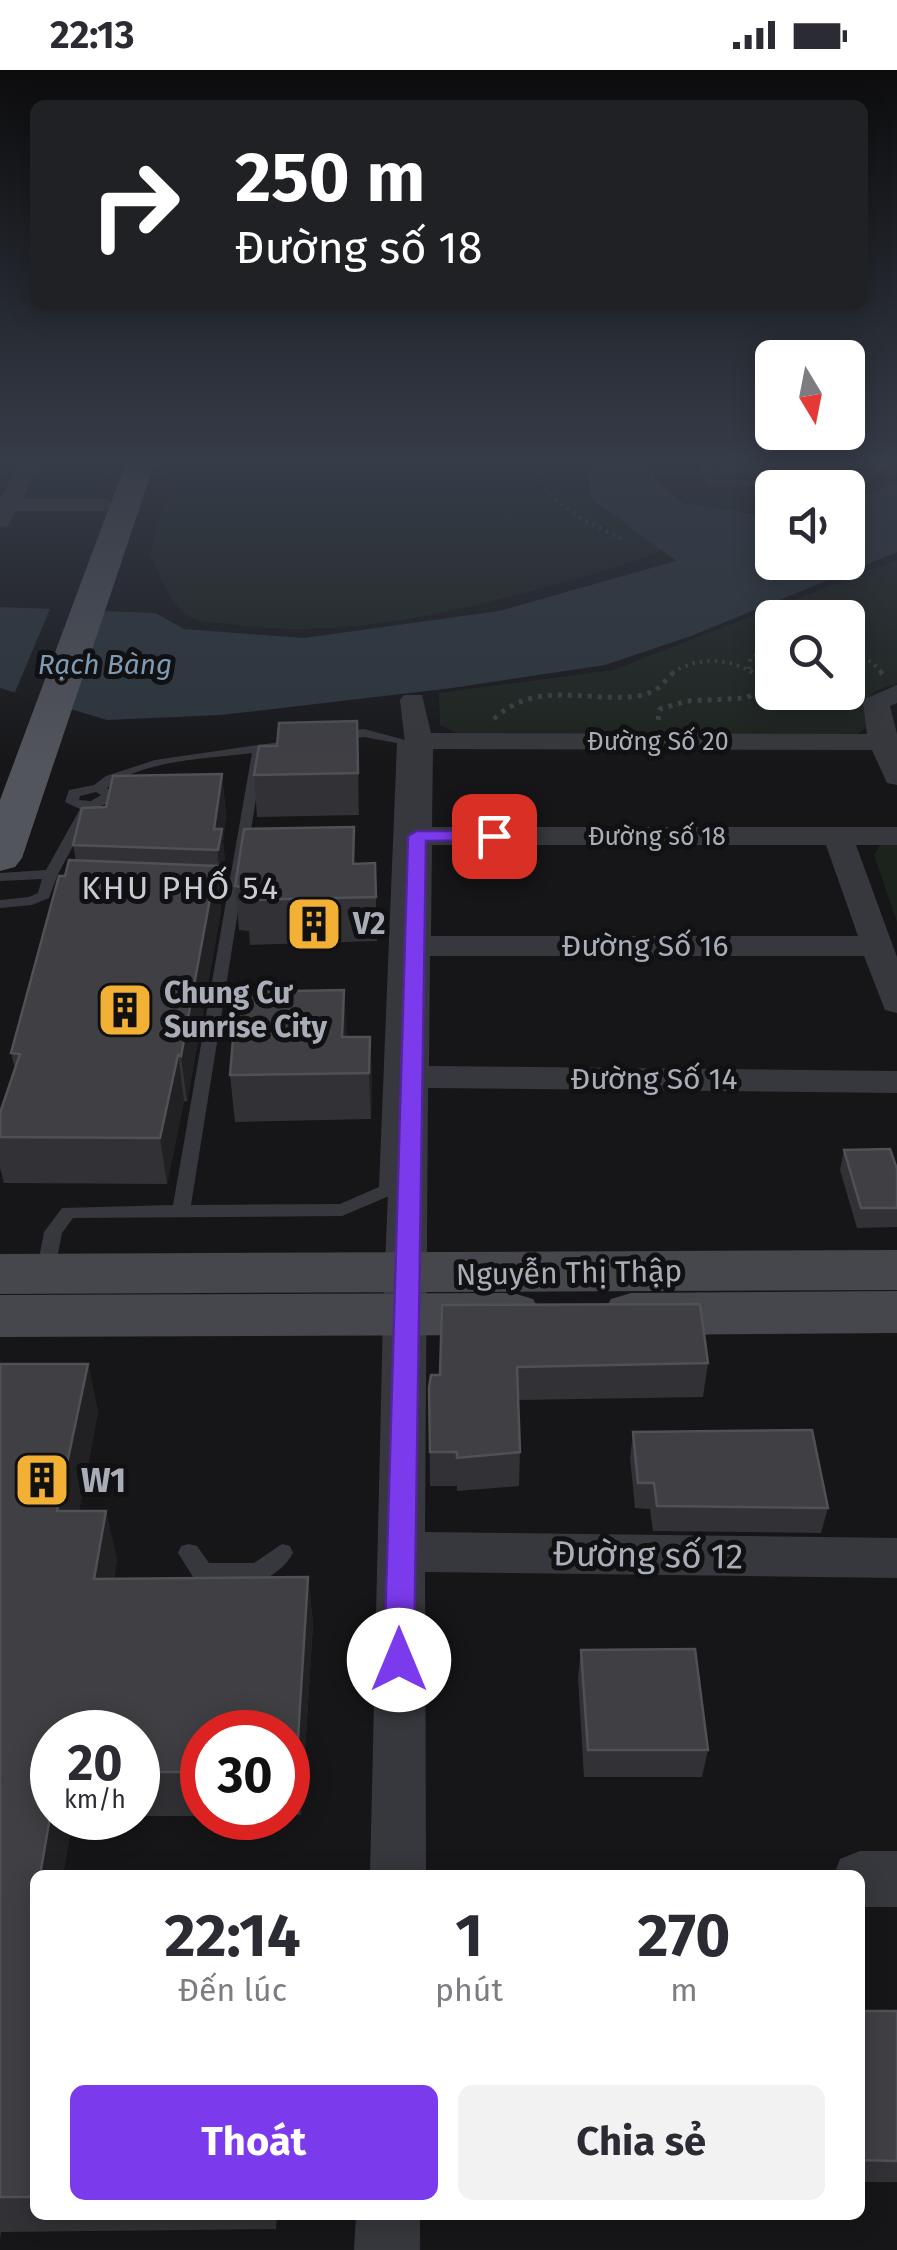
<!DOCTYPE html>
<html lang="vi">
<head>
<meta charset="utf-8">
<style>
	body { margin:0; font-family:"Fira Sans",sans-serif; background:#f2f2f3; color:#2b2b33; height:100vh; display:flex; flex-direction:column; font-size:38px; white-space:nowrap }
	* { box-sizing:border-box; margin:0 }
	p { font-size:32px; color:#7c7c81 }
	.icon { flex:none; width:55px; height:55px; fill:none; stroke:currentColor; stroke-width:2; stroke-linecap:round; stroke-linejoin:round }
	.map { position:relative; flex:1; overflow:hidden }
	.side { position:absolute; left:30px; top:1800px; width:835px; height:350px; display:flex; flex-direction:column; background:#fff; border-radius:15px; box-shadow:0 5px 25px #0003 }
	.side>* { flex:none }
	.guide { position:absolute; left:30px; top:30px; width:838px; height:210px; border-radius:15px; box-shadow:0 5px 25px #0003; background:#202124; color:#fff; overflow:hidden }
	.needle { width:65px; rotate:170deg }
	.tools { position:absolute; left:755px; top:270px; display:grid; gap:20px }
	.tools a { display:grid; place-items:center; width:110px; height:110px; border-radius:15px; background:#fff; box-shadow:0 5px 25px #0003; font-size:50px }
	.speed { position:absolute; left:30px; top:1640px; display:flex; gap:20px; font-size:50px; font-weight:700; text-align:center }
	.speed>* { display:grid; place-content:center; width:130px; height:130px; border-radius:50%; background:#fff; box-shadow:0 5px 25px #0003; line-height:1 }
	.speed small { font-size:25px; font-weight:400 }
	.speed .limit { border:15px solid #d22; background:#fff; color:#111 }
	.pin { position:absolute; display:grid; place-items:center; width:85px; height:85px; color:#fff; margin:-42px; border-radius:20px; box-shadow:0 5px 15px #0006 }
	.me { position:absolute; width:110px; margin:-55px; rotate:0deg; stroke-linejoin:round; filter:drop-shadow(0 0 8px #0008) }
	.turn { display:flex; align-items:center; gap:35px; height:210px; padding:0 40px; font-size:45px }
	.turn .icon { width:130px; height:130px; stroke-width:2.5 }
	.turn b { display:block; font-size:70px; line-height:85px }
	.eta { display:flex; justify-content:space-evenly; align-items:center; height:170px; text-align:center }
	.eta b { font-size:60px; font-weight:700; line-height:70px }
	.primary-button { display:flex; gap:20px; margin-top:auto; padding:20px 40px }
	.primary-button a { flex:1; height:115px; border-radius:15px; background:#7c3aed; color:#fff; font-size:40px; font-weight:700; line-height:115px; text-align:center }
	.primary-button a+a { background:#f2f2f3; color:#2b2b33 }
	.status { display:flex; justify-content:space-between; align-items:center; height:70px; padding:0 50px; background:#fff; direction:ltr }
	.status svg { height:28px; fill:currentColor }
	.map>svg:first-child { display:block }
</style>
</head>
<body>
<div class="status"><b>22:13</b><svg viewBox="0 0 49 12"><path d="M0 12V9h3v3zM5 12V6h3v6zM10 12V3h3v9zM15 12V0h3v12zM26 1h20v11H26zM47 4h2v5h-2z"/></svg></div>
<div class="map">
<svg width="897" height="2180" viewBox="0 0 897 2180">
	<rect width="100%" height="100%" fill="#161618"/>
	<g fill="#1c231d" fill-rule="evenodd">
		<path d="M 43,392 L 111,392 L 96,427 C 77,435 45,434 25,427 Z"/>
		<path d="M 176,392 L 591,392 L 587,399 L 639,461 L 663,480 C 620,498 576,509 531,521 C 434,547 331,569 229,554 C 219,552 201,553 192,548 C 171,538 160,504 150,485 Z"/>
		<path d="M 771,392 L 869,392 L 812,417 L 772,418 L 772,435 C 737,451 694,442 664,417 L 780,417 Z"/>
		<path d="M 897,490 L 897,613 L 876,621 L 863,633 L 868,655 L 857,665 L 461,665 L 440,655 L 439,623 L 613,600 ZM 772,548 L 848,548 L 848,622 L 772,622 Z"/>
		<path d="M 880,775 L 897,775 L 897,852 L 874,785 Z"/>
	</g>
	<path fill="#2c353c" d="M 591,392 L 653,392 L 655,410 L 683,433 L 772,447 L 772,492 L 848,492 L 848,432 L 897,413 L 897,482 L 691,566 L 605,595 L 452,618 L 221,645 L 107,650 L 0,618 L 0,537 L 155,543 L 184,559 L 304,568 L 499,541 L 676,491 L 591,428 L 587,399 Z"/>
	<path fill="#161618" d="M 52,534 L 103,536 L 63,644 L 13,627 Z"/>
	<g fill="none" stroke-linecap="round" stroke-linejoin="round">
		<g stroke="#3d3f44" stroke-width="4" stroke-dasharray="2.5 5" stroke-linecap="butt">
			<path d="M 548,392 L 539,402 C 552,440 593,453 625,471"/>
			<path d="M 776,548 L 778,539"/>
			<path d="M 848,581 L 873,593 L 882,603"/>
			<path d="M 749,599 L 750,589 L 772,576"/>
			<path d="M 672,603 C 698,586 728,588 754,603"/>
		</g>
		<g stroke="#3d3f44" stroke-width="5" stroke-dasharray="4 6" stroke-linecap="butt">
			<path d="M 880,601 L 884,606"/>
			<path d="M 494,649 C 538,607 591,635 644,625 L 656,620 L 675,601"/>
			<path d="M 658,650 L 660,639 L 687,631 L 746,628 L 757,622 L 764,611 L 750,601"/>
		</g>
		<g fill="#37383d" fill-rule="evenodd">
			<path d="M 699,392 L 708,392 L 713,410 L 769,410 L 763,392 L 772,392 L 780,413 L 775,416 L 706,415 Z"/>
			<path d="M 364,659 L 409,671 L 397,1120 L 394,1124 L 342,1146 L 73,1148 L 62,1163 L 54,1204 L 52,1209 L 38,1209 L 36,1204 L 44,1162 L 62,1138 L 173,1135 L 252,683 C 206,689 145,689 107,718 L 115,724 L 106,734 L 93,739 L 58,804 L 49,828 L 32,835 L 0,838 L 0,830 L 29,827 L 38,823 L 42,809 L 0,811 L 0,803 L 46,800 L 80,739 L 65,732 L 69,720 L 94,715 L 106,706 L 155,690 L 279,672 L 285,676 L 261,682 L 263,685 L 191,1135 L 340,1134 L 379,1117 L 397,673 L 364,667 L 334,671 L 328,667 L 334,663 ZM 96,722 L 101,725 L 91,731 L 79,730 L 80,726 Z"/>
			<path d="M 189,1474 L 197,1476 L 209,1493 L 254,1493 L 282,1474 L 290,1476 L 293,1483 C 287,1495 272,1507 259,1512 L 203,1513 L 195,1510 L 178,1483 L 181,1476 Z"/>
		</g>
		<g fill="#37383d" fill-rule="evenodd">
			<path d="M 21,392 L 41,392 L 22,429 L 106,429 L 116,435 L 106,441 L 16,441 L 8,456 L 0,457 L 0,429 Z"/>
			<path d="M 897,615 L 897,633 L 890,636 L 897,664 L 897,715 L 887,713 L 872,680 L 433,679 L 432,757 L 897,757 L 897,775 L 856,775 L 897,887 L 897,943 L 885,940 L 864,886 L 430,886 L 429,996 L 897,1001 L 897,1023 L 428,1018 L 425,1462 L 897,1468 L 897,1508 L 425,1502 L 426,1805 L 370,1805 L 383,1245 L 406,681 L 400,630 L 404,625 L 422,625 L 431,663 L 867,664 L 863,633 L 867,628 ZM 432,775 L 826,775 L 858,866 L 431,866 Z"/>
			<path d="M 860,1781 L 897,1781 L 897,1837 L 860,1837 L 860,1805 L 834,1805 L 840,1789 Z"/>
			<path d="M 356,2145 L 420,2145 L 420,2180 L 354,2180 Z"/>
		</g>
		<g fill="#45474d" fill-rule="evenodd">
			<path d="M 897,1180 L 897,1220 L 0,1224 L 0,1184 Z"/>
			<path d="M 897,1221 L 897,1263 L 631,1265 L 611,1259 L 602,1244 L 611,1229 L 631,1223 Z"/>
			<path d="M 513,1223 L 533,1229 L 542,1244 L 533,1259 L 513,1265 L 0,1267 L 0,1225 Z"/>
		</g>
		<path fill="#53555c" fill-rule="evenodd" d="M 126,392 L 155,392 L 22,788 L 15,797 L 0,801 L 0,730 Z"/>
	</g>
	<g fill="#323236">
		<path d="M 714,392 L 766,392 L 764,406 L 719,406 Z"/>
		<path d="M 357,651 L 359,745 L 257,747 L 254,705 L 277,676 Z"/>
		<path d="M 222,704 L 226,746 L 223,771 L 226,802 L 223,823 L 219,823 L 221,840 L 187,1032 L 184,1031 L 167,1114 L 4,1113 L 0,1098 L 0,1043 L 15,999 L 11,983 L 65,806 L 76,791 L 73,775 L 106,737 Z"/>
		<path d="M 375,793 L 377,871 L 250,875 L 249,861 L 239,860 L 235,816 Z"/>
		<path d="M 347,967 L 370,967 L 372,1012 L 371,1049 L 235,1052 L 230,1005 Z"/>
		<path d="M 844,1080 L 897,1099 L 897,1157 L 857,1158 L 840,1100 Z"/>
		<path d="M 442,1235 L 708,1293 L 703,1327 L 518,1330 L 520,1382 L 519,1416 L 457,1421 L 457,1416 L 430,1416 L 429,1318 L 440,1305 Z"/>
		<path d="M 0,1294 L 88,1294 L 98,1342 L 79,1441 L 117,1488 L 114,1509 L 308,1507 L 313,1554 L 301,1745 L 288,1745 L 288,1662 L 202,1662 L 202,1746 L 138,1746 L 138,1662 L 52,1662 L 52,1748 L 73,1748 L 63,1805 L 35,1805 L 35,2145 L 277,2145 L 276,2159 L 1,2162 L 0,2169 Z"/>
		<path d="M 633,1362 L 828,1438 L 821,1463 L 653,1461 L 650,1439 L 635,1438 L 630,1388 Z"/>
		<path d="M 581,1580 L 708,1680 L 702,1707 L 584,1707 L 578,1607 Z"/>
		<rect x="860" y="1941" width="37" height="171"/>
	</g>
	<g fill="#212124">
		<path d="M 357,651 L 359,692 L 359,745 L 358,703 Z"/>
		<path d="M 222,704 L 226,746 L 223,771 L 226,802 L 223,823 L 214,759 Z"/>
		<path d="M 216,796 L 221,840 L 187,1032 L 181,986 Z"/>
		<path d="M 344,920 L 347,965 L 345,1004 L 342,967 Z"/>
		<path d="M 370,967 L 372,1012 L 371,1049 L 369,1003 Z"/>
		<path d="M 178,985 L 184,1031 L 167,1114 L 160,1068 Z"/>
		<path d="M 88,1294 L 98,1342 L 70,1488 L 57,1441 Z"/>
		<path d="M 106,1441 L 117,1488 L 106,1556 L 94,1509 Z"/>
		<path d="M 308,1507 L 313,1554 L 301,1745 L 296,1701 Z"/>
		<path d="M 52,1736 L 52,1748 L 73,1748 L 63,1805 L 40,1805 Z"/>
	</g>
	<g fill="#3f3f44" stroke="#4f5156" stroke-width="2.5">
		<path d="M 357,651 L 358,703 L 254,705 L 259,676 L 277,676 L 279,653 Z"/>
		<path d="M 222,704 L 214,759 L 222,759 L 218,780 L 73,775 L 82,738 L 106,737 L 113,706 Z"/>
		<path d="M 354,757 L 353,794 L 375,793 L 376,827 L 246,830 L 247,818 L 235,816 L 244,759 Z"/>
		<path d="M 69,790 L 216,796 L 181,986 L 178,985 L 160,1068 L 0,1067 L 0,1043 L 20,984 L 11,983 L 59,806 L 65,806 Z"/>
		<path d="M 344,920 L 342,967 L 370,967 L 369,1003 L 230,1005 L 237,922 Z"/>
		<path d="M 890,1079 L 897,1099 L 897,1138 L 861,1138 L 844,1080 Z"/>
		<path d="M 700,1234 L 708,1293 L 517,1297 L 520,1382 L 457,1388 L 457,1382 L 430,1382 L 429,1318 L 431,1305 L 440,1305 L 442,1235 Z"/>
		<path d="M 0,1294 L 88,1294 L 57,1441 L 106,1441 L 94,1509 L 308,1507 L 296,1701 L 288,1701 L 288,1662 L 202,1662 L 202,1702 L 138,1702 L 138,1662 L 52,1662 L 52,1736 L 40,1805 L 35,1805 L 35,1832 L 32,1851 L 35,1851 L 35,2127 L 0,2127 Z"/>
		<path d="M 812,1360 L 828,1438 L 657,1436 L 654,1413 L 638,1413 L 633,1362 Z"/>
		<path d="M 695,1579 L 708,1680 L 588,1680 L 581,1580 Z"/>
		<path d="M 860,1941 L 897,1941 L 897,2091 L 860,2090 Z"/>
	</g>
	<linearGradient id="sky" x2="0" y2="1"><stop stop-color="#0c0c0d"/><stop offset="0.56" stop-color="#363c48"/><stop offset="1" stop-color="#363c48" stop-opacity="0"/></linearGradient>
	<rect width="897" height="698" fill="url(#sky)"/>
	<path fill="#7c3aed" stroke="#51269a" stroke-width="2.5" d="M 494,761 L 502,766 L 500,770 L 426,771 L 414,1590 L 410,1599 L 399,1603 L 388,1599 L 384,1590 L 408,766 L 417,761 Z"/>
	<defs>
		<g id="building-square" transform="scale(2.875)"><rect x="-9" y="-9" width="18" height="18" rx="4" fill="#f2b134" stroke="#111113"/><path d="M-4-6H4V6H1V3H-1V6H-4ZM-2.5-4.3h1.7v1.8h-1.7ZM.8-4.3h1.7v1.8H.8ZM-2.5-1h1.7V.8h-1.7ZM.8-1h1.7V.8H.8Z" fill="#111"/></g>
	</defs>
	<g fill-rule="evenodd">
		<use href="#building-square" x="314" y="854"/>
		<use href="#building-square" x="125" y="940"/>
		<use href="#building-square" x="42" y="1410"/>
	</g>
	<g text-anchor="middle" stroke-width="10" stroke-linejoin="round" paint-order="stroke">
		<g font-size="25" fill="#a8adb8" stroke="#111113">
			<text x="658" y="680">Đường Số 20</text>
			<text x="657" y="775">Đường số 18</text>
		</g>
		<g font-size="28" font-style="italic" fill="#7f9bb3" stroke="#111113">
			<text x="105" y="604">Rạch Bàng</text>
		</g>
		<g font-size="30" font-weight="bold" fill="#a8adb8" stroke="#111113" text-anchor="start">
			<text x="353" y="864">V2</text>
			<text x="164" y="933">Chung Cư<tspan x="164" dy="34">Sunrise City</tspan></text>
		</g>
		<g font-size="30" fill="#a8adb8" stroke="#111113">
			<text x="645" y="886">Đường Số 16</text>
			<text x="654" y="1019">Đường Số 14</text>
			<text transform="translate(569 1203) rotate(-1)" y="10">Nguyễn Thị Thập</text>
		</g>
		<g font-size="32" letter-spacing="2.5" fill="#c9ccd4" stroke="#111113">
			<text x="181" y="829">KHU PHỐ 54</text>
		</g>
		<g font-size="35" font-weight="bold" fill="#a8adb8" stroke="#111113" text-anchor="start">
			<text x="81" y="1422">W1</text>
		</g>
		<g font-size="35" fill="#a8adb8" stroke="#111113">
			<text transform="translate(648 1485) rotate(1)" y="12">Đường số 12</text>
		</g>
	</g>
</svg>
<div class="tools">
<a><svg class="needle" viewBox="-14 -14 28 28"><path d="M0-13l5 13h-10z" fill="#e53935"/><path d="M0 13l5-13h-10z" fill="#7c7c81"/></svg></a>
<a><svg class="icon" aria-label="sound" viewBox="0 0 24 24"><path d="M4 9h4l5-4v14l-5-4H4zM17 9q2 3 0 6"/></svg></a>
<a><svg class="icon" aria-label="search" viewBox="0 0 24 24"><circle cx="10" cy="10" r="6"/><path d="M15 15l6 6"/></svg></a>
</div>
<div class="speed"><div>20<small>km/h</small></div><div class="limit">30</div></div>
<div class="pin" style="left:494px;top:766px;background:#d93025"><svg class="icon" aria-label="arrive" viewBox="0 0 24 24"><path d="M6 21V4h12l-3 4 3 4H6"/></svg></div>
<svg class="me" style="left:399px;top:1590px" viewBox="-20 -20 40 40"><circle r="19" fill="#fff"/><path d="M0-13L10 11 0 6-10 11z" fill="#7c3aed"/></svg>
<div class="guide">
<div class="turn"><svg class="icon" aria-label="right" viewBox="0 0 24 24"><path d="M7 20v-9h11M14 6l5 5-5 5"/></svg><div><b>250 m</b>Đường số 18</div></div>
</div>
<section class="side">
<div class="eta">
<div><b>22:14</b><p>Đến lúc</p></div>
<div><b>1</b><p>phút</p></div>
<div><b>270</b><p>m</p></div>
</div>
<div class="primary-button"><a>Thoát</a><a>Chia sẻ</a></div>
</section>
</div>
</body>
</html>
